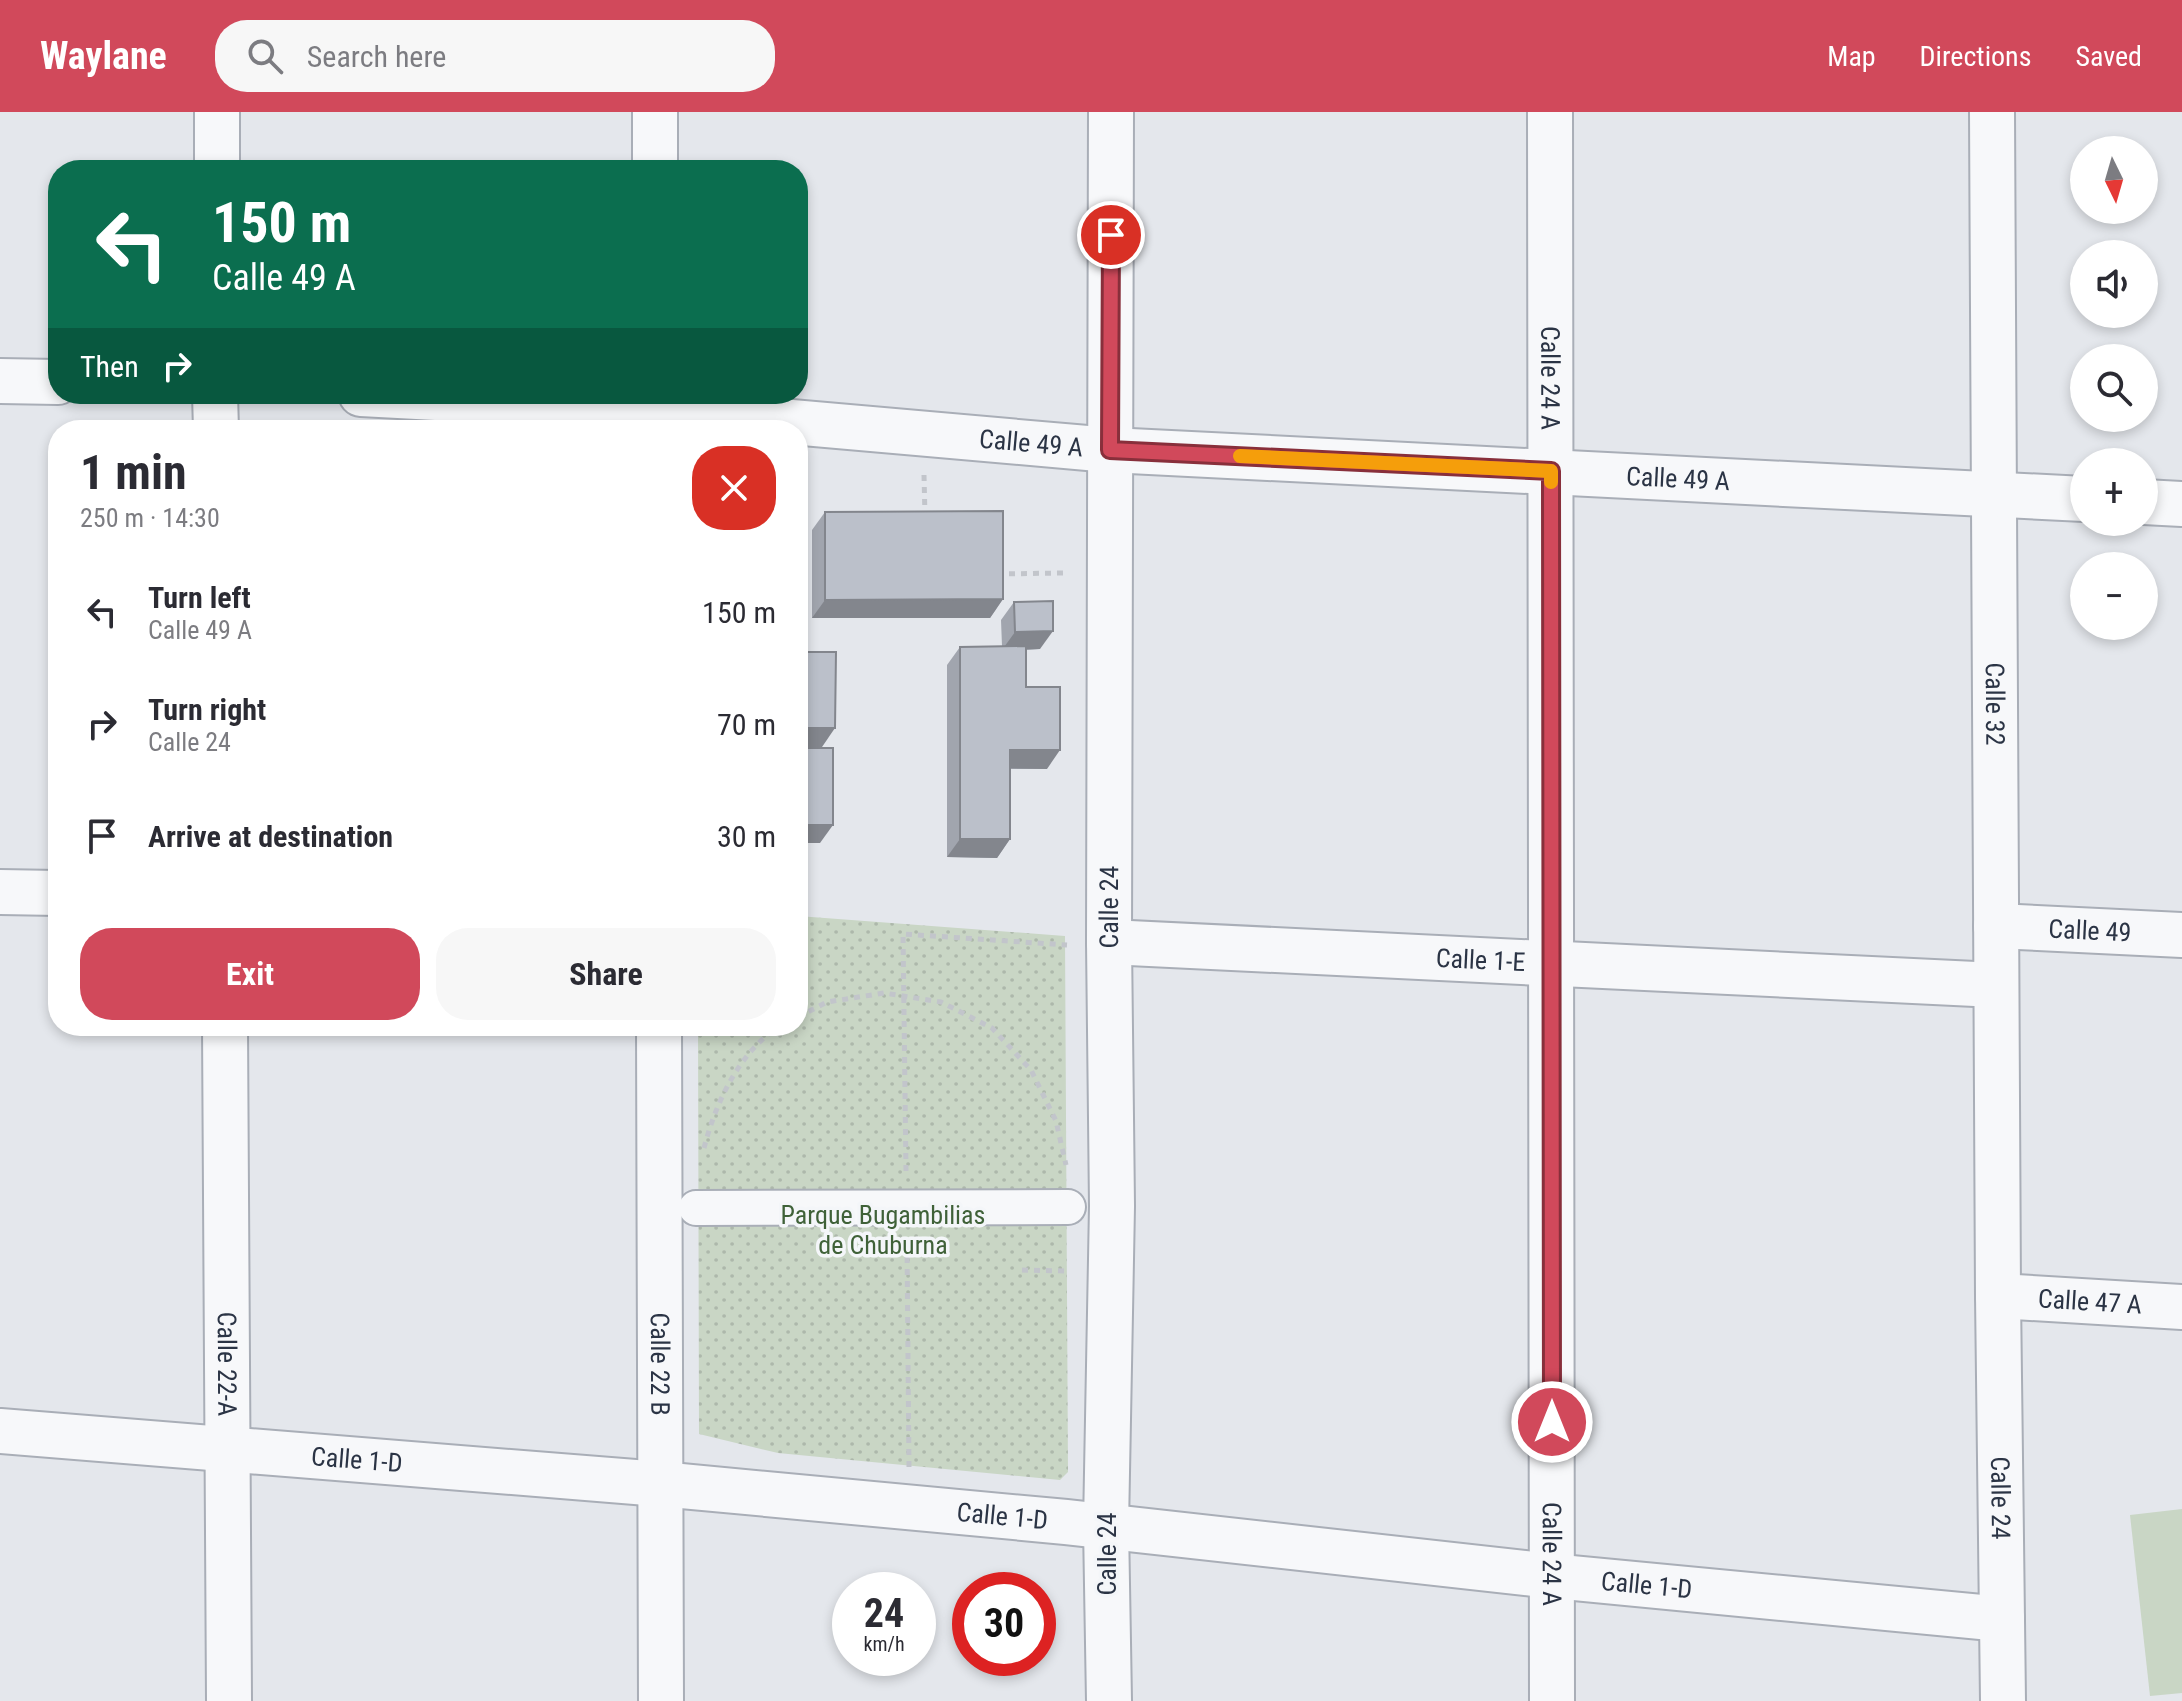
<!DOCTYPE html>
<html lang="en">
<head>
<meta charset="utf-8">
<style>
	body { margin:0; font-family:"Roboto Condensed",sans-serif; background:#f7f7f7; color:#2b2b33; height:100vh; display:flex; flex-direction:column; font-size:30px; white-space:nowrap }
	* { box-sizing:border-box; margin:0 }
	p { font-size:26px; color:#7c7c81 }
	.icon { flex:none; width:44px; height:44px; fill:none; stroke:currentColor; stroke-width:2; stroke-linecap:round; stroke-linejoin:round }
	.map { position:relative; flex:1; overflow:hidden }
	.drawer { position:absolute; left:48px; top:308px; width:760px; height:616px; display:flex; flex-direction:column; background:#fff; border-radius:32px; box-shadow:0 4px 12px #0003 }
	.drawer>* { flex:none }
	.banner { position:absolute; left:48px; top:48px; width:760px; height:244px; border-radius:32px; box-shadow:0 4px 12px #0003; background:#0b6e4f; color:#fff; overflow:hidden }
	.needle { width:52px; rotate:175deg }
	.fabs { position:absolute; left:2070px; top:24px; display:grid; gap:16px }
	.fabs a { display:grid; place-items:center; width:88px; height:88px; border-radius:50%; background:#fff; box-shadow:0 4px 12px #0003; font-size:40px }
	.speed { position:absolute; left:832px; top:1460px; display:flex; gap:16px; font-size:40px; font-weight:700; text-align:center }
	.speed>* { display:grid; place-content:center; width:104px; height:104px; border-radius:50%; background:#fff; box-shadow:0 4px 12px #0003; line-height:1 }
	.speed small { font-size:20px; font-weight:400 }
	.speed .limit { border:12px solid #d22; background:#fff; color:#111 }
	.pin { position:absolute; display:grid; place-items:center; width:68px; height:68px; color:#fff; margin:-34px; border:4px solid #fff; border-radius:50%; box-shadow:0 2px 8px #0007 }
	.me { position:absolute; width:88px; margin:-44px; rotate:0deg; stroke-linejoin:round; filter:drop-shadow(0 0 6px #0008) }
	.turn { display:flex; align-items:center; gap:28px; height:168px; padding:0 32px; font-size:36px }
	.turn .icon { width:104px; height:104px; stroke-width:2.5 }
	.turn b { display:block; font-size:56px; line-height:68px }
	.then { display:flex; align-items:center; height:76px; padding:0 32px; background:#0003; gap:16px; font-size:30px }
	.round { display:grid; place-items:center; flex:none; width:84px; height:84px; border-radius:32px; background:#f7f7f7 }
	.overview { display:flex; align-items:center; justify-content:space-between; height:136px; padding:0 32px }
	h1 { font-size:48px; font-weight:700; line-height:60px }
	.primary-button { display:flex; gap:16px; margin-top:auto; padding:16px 32px }
	.primary-button a { flex:1; height:92px; border-radius:32px; background:#d1495b; color:#fff; font-size:32px; font-weight:700; line-height:92px; text-align:center }
	.primary-button a+a { background:#f7f7f7; color:#2b2b33 }
	ul { padding:0; list-style:none }
	li { display:flex; align-items:center; gap:24px; height:112px; padding:0 32px }
	li div { flex:1 }
	li b { display:block; font-size:30px }
	li em { font-style:normal }
	header { display:flex; align-items:center; gap:48px; box-sizing:border-box; height:112px; padding:0 40px; background:#d1495b; color:#fff }
	header strong { font-size:38px }
	nav { display:flex; gap:44px; margin-inline-start:auto; font-size:28px }
	.search { width:560px; height:72px; background:#f7f7f7; display:flex; align-items:center; gap:20px; box-sizing:border-box; padding:0 28px; border-radius:32px; color:#7c7c81; font-size:30px }
	.map>svg:first-child { display:block }
</style>
</head>
<body>
<header>
<strong>Waylane</strong>
<div class="search"><svg class="icon" aria-label="search" viewBox="0 0 24 24"><circle cx="10" cy="10" r="6"/><path d="M15 15l6 6"/></svg>Search here</div>
<nav><a>Map</a><a>Directions</a><a>Saved</a></nav>
</header>
<div class="map">
<svg width="2182" height="1589" viewBox="0 0 2182 1589">
	<defs>
		<pattern id="park-dots" width="8" height="8" patternUnits="userSpaceOnUse" patternTransform="scale(2)"><rect width="8" height="8" fill="#c9d6c5"/><path d="M2 2h.1M6 6h.1" fill="none" stroke="#adb8ab" stroke-width="1.8" stroke-linecap="round"/></pattern>
	</defs>
	<rect width="100%" height="100%" fill="#e4e7ec"/>
	<path fill="#c9d6c5" d="M 2182,1397 L 2182,1581 L 2150,1584 L 2130,1403 Z"/>
	<path fill="url(#park-dots)" d="M 798,804 L 1065,824 L 1068,1360 L 1060,1368 L 778,1341 L 699,1322 L 698,914 L 798,914 Z"/>
	<g fill="none" stroke-linecap="round" stroke-linejoin="round">
		<g stroke="#a9aeb7" stroke-width="38">
			<path id="pedestrian" d="M 696,1096 L 1068,1095"/>
		</g>
		<g stroke="#a9aeb7" stroke-width="48">
			<g id="minor">
				<path d="M 655,0 L 655,58"/>
				<path id="s1" d="M 1550,0 L 1552,1589"/>
				<path id="s2" d="M 1992,0 L 1998,1184 L 2003,1589"/>
				<path d="M 217,58 L 217,0"/>
				<path d="M 0,269 L 58,270"/>
				<path d="M 215,282 L 216,318"/>
				<path id="s3" d="M 361,282 L 656,298 L 1110,338 L 2084,387"/>
				<path d="M 2144,390 L 2182,392"/>
				<path d="M 0,780 L 58,781"/>
				<path id="s4" d="M 1996,814 L 2182,823"/>
				<path id="s5" d="M 1109,830 L 1996,873"/>
				<path id="s6" d="M 225,914 L 229,1589"/>
				<path id="s7" d="M 659,914 L 661,1589"/>
				<path id="s8" d="M 1998,1184 L 2182,1195"/>
				<path id="s9" d="M 0,1319 L 660,1372 L 1066,1410 L 1552,1464 L 2002,1507"/>
				<path id="s10" d="M 1109,1589 L 1106,1414 L 1112,1094 L 1109,830 L 1111,0"/>
			</g>
		</g>
		<g stroke="#c2c5cb" stroke-width="5" stroke-dasharray="6 6" stroke-linecap="butt">
			<path d="M 924,363 L 925,405"/>
			<path d="M 997,462 L 1064,461"/>
			<path d="M 798,905 L 827,890 L 884,881 L 941,890 L 992,916 L 1031,958 L 1056,1009 L 1066,1053"/>
			<path d="M 704,1036 C 716,990 739,940 780,914"/>
			<path d="M 906,1059 L 903,822 L 1067,833"/>
			<path d="M 907,1133 L 909,1355"/>
			<path d="M 1022,1158 L 1069,1159"/>
		</g>
		<use href="#pedestrian" stroke="#f7f8fa" stroke-width="34"/>
		<use href="#minor" stroke="#f7f8fa" stroke-width="44"/>
	</g>
	<g fill="#a1a5ae">
		<path d="M 825,400 L 1003,487 L 990,506 L 812,506 L 812,418 Z"/>
		<path d="M 1014,490 L 1040,537 L 1026,538 L 1026,575 L 1047,657 L 1010,657 L 1010,727 L 997,746 L 947,745 L 947,553 L 960,535 L 1002,534 L 1001,508 Z"/>
	</g>
	<g fill="#83868d">
		<path d="M 1003,487 L 990,506 L 812,506 L 825,488 Z"/>
		<path d="M 1053,519 L 1040,537 L 1002,538 L 1015,520 Z"/>
		<path d="M 798,616 L 835,616 L 822,635 L 798,635 Z"/>
		<path d="M 1010,638 L 1060,638 L 1047,657 L 997,656 Z"/>
		<path d="M 798,713 L 833,713 L 820,731 L 798,731 Z"/>
		<path d="M 960,727 L 1010,727 L 997,746 L 947,745 Z"/>
	</g>
	<g fill="#bbc0ca" stroke="#83868d" stroke-width="2">
		<path d="M 1003,399 L 1003,487 L 825,488 L 825,400 Z"/>
		<path d="M 1053,489 L 1053,519 L 1015,520 L 1014,490 Z"/>
		<path d="M 1026,534 L 1026,575 L 1060,575 L 1060,638 L 1010,638 L 1010,727 L 960,727 L 960,535 Z"/>
		<path d="M 798,540 L 836,540 L 835,616 L 798,616 Z"/>
		<rect x="798" y="636" width="35" height="77"/>
	</g>
	<g fill="none" stroke-linecap="round" stroke-linejoin="round">
		<g stroke="#882f3b" stroke-width="20">
			<path id="route" d="M 1111,123 L 1110,338 L 1551,359 L 1552,1310"/>
		</g>
		<use href="#route" stroke="#d1495b" stroke-width="14"/>
		<path stroke="#f59e0b" stroke-width="14" d="M 1240,344 L 1551,359 L 1551,370"/>
	</g>
	<g text-anchor="middle" stroke-width="7" stroke-linejoin="round" paint-order="stroke">
		<g font-size="26" fill="#2b3445" stroke="#f4f6f9">
			<text dy="9" stroke="none"><textPath href="#s1" startOffset="266">Calle 24 A</textPath></text>
			<text dy="9" stroke="none"><textPath href="#s3" startOffset="672">Calle 49 A</textPath></text>
			<text dy="9" stroke="none"><textPath href="#s3" startOffset="1320">Calle 49 A</textPath></text>
			<text dy="9" stroke="none"><textPath href="#s2" startOffset="592">Calle 32</textPath></text>
			<text dy="9" stroke="none"><textPath href="#s10" startOffset="794">Calle 24</textPath></text>
			<text dy="9" stroke="none"><textPath href="#s4" startOffset="94">Calle 49</textPath></text>
			<text dy="9" stroke="none"><textPath href="#s5" startOffset="372">Calle 1-E</textPath></text>
			<text dy="9" stroke="none"><textPath href="#s8" startOffset="92">Calle 47 A</textPath></text>
			<text dy="9" stroke="none"><textPath href="#s6" startOffset="338">Calle 22-A</textPath></text>
			<text dy="9" stroke="none"><textPath href="#s7" startOffset="338">Calle 22 B</textPath></text>
			<text dy="9" stroke="none"><textPath href="#s9" startOffset="358">Calle 1-D</textPath></text>
			<text dy="9" stroke="none"><textPath href="#s2" startOffset="1386">Calle 24</textPath></text>
			<text dy="9" stroke="none"><textPath href="#s9" startOffset="1006">Calle 1-D</textPath></text>
			<text transform="translate(1107 1442) rotate(-90)" y="9">Calle 24</text>
			<text dy="9" stroke="none"><textPath href="#s1" startOffset="1442">Calle 24 A</textPath></text>
			<text dy="9" stroke="none"><textPath href="#s9" startOffset="1654">Calle 1-D</textPath></text>
		</g>
		<g font-size="26" fill="#3f6138" stroke="#f4f6f9">
			<text x="883" y="1112">Parque Bugambilias<tspan x="883" dy="30">de Chuburna</tspan></text>
		</g>
	</g>
</svg>
<div class="fabs">
<a><svg class="needle" viewBox="-14 -14 28 28"><path d="M0-13l5 13h-10z" fill="#e53935"/><path d="M0 13l5-13h-10z" fill="#7c7c81"/></svg></a>
<a><svg class="icon" aria-label="sound" viewBox="0 0 24 24"><path d="M4 9h4l5-4v14l-5-4H4zM17 9q2 3 0 6"/></svg></a>
<a><svg class="icon" aria-label="search" viewBox="0 0 24 24"><circle cx="10" cy="10" r="6"/><path d="M15 15l6 6"/></svg></a>
<a>+</a>
<a>−</a>
</div>
<div class="speed"><div>24<small>km/h</small></div><div class="limit">30</div></div>
<div class="pin" style="left:1111px;top:123px;background:#d93025"><svg class="icon" aria-label="arrive" viewBox="0 0 24 24"><path d="M6 21V4h12l-3 4 3 4H6"/></svg></div>
<svg class="me" style="left:1552px;top:1310px" viewBox="-20 -20 40 40"><circle r="17" fill="#d1495b" stroke="#fff" stroke-width="3"/><path d="M0-11L8 9 0 5-8 9z" fill="#fff"/></svg>
<div class="banner">
<div class="turn"><svg class="icon" aria-label="left" viewBox="0 0 24 24"><path d="M17 20v-9H6M10 6l-5 5 5 5"/></svg><div><b>150 m</b>Calle 49 A</div></div>
<div class="then">Then<svg class="icon" aria-label="right" viewBox="0 0 24 24"><path d="M7 20v-9h11M14 6l5 5-5 5"/></svg></div>
</div>
<section class="drawer">
<div class="overview"><div><h1>1 min</h1><p>250 m · 14:30</p></div><a class="round" style="background:#d93025;color:#fff"><svg class="icon" aria-label="close" viewBox="0 0 24 24"><path d="M6 6l12 12M18 6L6 18"/></svg></a></div>
<ul>
<li><svg class="icon" aria-label="left" viewBox="0 0 24 24"><path d="M17 20v-9H6M10 6l-5 5 5 5"/></svg><div><b>Turn left</b><p>Calle 49 A</p></div><em>150 m</em></li>
<li><svg class="icon" aria-label="right" viewBox="0 0 24 24"><path d="M7 20v-9h11M14 6l5 5-5 5"/></svg><div><b>Turn right</b><p>Calle 24</p></div><em>70 m</em></li>
<li><svg class="icon" aria-label="arrive" viewBox="0 0 24 24"><path d="M6 21V4h12l-3 4 3 4H6"/></svg><div><b>Arrive at destination</b></div><em>30 m</em></li>
</ul>
<div class="primary-button"><a>Exit</a><a>Share</a></div>
</section>
</div>
</body>
</html>
